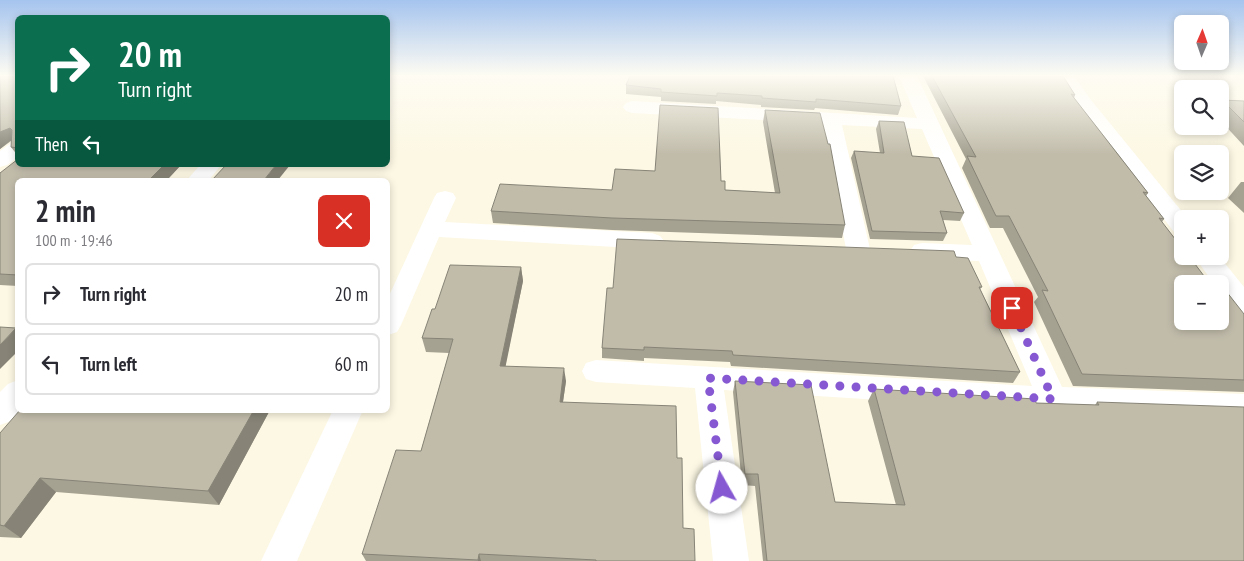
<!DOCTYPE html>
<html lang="en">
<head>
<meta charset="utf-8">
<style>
	body { margin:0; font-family:"PT Sans Narrow",sans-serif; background:#f2f2f3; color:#2b2b33; height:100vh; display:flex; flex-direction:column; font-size:19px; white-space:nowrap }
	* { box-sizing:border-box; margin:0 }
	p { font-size:16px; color:#7c7c81 }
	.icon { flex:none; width:28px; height:28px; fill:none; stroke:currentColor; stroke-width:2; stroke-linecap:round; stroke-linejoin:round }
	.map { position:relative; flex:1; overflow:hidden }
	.panel { position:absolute; left:15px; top:178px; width:375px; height:235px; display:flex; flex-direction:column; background:#fff; border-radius:8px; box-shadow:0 2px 8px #0003 }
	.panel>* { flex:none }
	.guide { position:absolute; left:15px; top:15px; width:375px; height:152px; border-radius:8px; box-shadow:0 2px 8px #0003; background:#0b6e4f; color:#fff; overflow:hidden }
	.needle { width:32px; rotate:2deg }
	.controls { position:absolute; left:1174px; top:15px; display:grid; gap:10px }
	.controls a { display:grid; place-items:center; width:55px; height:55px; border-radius:8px; background:#fff; box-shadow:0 2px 8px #0003; font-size:25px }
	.pin { position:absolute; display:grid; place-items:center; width:42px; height:42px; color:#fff; margin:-21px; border-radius:10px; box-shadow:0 2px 8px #0006 }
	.me { position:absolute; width:55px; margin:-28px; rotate:353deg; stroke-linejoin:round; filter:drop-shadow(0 0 4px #0008) }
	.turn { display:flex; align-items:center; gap:18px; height:105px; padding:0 20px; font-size:22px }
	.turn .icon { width:65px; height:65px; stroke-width:2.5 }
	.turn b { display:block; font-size:35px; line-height:42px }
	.then { display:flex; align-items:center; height:48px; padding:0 20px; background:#0003; gap:10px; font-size:19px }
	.round { display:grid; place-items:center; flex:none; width:52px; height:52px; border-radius:8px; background:#f2f2f3 }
	.overview { display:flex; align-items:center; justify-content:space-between; height:85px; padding:0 20px }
	h1 { font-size:30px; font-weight:700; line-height:38px }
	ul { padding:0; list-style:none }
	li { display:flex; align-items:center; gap:15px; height:62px; margin:0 10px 8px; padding:0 10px; border:2px solid #e1e1e2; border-radius:8px }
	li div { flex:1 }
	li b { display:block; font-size:19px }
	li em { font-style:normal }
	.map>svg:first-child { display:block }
</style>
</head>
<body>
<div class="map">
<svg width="1244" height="561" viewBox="0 0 1244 561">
	<rect width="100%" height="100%" fill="#fdf8e4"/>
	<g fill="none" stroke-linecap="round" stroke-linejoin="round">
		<g fill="#fff" fill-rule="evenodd">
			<path d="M 899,76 L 917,76 L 1062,387 L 1244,394 L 1244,418 L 1053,411 L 724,390 L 749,561 L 713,561 L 695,388 L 596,382 L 586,379 L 582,371 L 586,363 L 596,360 L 1032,386 L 979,261 L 922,259 L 914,257 L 910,251 L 914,245 L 922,243 L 972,245 L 922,129 L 842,125 L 870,249 L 866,255 L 858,257 L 850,255 L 846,249 L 823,123 L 632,113 L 626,111 L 623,107 L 626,103 L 632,101 L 917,118 Z"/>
			<path d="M 1058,76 L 1074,76 L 1091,100 L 1188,219 L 1182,219 L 1182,234 L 1174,232 L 1079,108 Z"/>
			<path d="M 18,141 L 18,157 L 7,165 L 0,167 L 0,151 L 11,143 Z"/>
			<path d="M 200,165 L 221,165 L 209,180 L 187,180 Z"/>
			<path d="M 445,191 L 453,193 L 456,198 L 445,222 L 652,233 L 660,236 L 664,241 L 660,246 L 652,249 L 439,237 L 401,325 L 397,332 L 388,335 L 388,298 L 434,198 L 437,193 Z"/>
			<path d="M 1194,256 L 1219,256 L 1244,287 L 1244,314 C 1231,311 1220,297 1220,284 L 1214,284 Z"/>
			<path d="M 18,380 L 18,410 L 20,410 L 11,421 L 0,425 L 0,392 L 8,384 Z"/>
			<path d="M 333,410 L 363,410 L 297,561 L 261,561 Z"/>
		</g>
	</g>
	<g fill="#a6a292">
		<path d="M 0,76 L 18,76 L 18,156 L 11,147 L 11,141 L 0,149 Z"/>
		<path d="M 630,76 L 901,106 L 898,115 L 815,108 L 814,110 L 761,107 L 761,105 L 716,101 L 716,104 L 661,101 L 661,97 L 626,94 L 626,85 Z"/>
		<path d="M 923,76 L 1063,76 L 1075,95 L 1074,98 L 1148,193 L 1146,196 L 1164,219 L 1162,222 L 1182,284 L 1244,314 L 1244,392 L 1073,386 L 1034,302 L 1038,297 L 1003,228 L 990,228 L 988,224 L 962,168 L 966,159 Z"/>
		<path d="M 1222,100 L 1244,101 L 1244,146 L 1220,120 L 1220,103 Z"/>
		<path d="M 765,110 L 845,225 L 842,238 L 612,230 L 493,223 L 491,211 L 612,190 L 721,181 L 725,190 L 775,193 L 763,122 Z"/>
		<path d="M 879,121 L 912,156 L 964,213 L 960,221 L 943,220 L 947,233 L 943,241 L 870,239 L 851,158 L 854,151 L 880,153 L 876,129 Z"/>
		<path d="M 18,165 L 181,165 L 167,180 L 18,180 L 18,286 L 0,285 L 0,173 Z"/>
		<path d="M 1241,182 L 1244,182 L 1244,213 L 1228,198 Z"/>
		<path d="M 956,257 L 982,287 L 980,289 L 1020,372 L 1013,383 L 731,366 L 730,362 L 644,358 L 644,361 L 602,358 L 602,348 L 613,288 Z"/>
		<path d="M 521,267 L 523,281 L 505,366 L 566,381 L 563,402 L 677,458 L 683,528 L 695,561 L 366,561 L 362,554 L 421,451 L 449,353 L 426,352 L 422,338 Z"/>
		<path d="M 735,381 L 835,502 L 896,505 L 868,401 L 874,389 L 1036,403 L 1095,405 L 1097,402 L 1244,561 L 763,561 L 755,486 L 742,485 L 733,392 Z"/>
		<path d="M 270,410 L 219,505 L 56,492 L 21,538 L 0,537 L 0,433 Z"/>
	</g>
	<g fill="#878477">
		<path d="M 10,128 L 17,139 L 10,141 L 0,149 L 0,132 Z"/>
		<path d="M 164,165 L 181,165 L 167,180 L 149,180 Z"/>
		<path d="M 276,165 L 290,165 L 278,180 L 264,180 Z"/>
		<path d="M 521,267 L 523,281 L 503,379 L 500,366 Z"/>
		<path d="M 16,328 L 18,330 L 18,351 L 0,369 L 0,345 Z"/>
		<path d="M 564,368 L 566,381 L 561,415 L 560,402 Z"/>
		<path d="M 254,410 L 270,410 L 219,505 L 208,491 Z"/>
		<path d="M 40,478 L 56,492 L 21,538 L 4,526 Z"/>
		<path d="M 479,554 L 481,561 L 478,561 L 478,560 Z"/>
	</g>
	<g fill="#c1bcaa" stroke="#878477">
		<path d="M 0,76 L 18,76 L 18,148 L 11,147 L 12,130 L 10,128 L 0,132 Z"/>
		<path d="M 630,76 L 893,76 L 901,106 L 816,99 L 816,102 L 762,98 L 762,96 L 717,93 L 717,96 L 661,92 L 661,89 L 626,85 Z"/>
		<path d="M 932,76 L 1063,76 L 1075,95 L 1071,94 L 1148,193 L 1143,192 L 1164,219 L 1159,218 L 1182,248 L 1182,256 L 1189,256 L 1210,284 L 1182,284 L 1182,321 L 1220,321 L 1220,291 L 1226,291 L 1244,314 L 1244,380 L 1082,374 L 1042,290 L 1048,291 L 1009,216 L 996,216 L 994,212 L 967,156 L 976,157 Z"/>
		<path d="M 1222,100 L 1244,101 L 1244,122 Z"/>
		<path d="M 660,105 L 718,108 L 721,181 L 725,181 L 725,190 L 780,193 L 765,110 L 820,113 L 828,144 L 830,144 L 845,225 L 612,218 L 491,211 L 500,184 L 612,190 L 615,169 L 655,171 Z"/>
		<path d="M 879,121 L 904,122 L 912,156 L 939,158 L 964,213 L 940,211 L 947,233 L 872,231 L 854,151 L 884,153 Z"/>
		<path d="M 18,159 L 18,165 L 164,165 L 149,180 L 18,180 L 18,275 L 0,274 L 0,173 Z"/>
		<path d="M 226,165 L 276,165 L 264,180 L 212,180 Z"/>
		<path d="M 617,239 L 954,251 L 956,257 L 968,258 L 982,287 L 979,287 L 1020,372 L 733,355 L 732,351 L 644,347 L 644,350 L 602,348 L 607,288 L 613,288 Z"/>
		<path d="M 450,265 L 521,267 L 500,366 L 564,368 L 560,402 L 676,406 L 677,458 L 682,458 L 683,528 L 694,529 L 695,561 L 596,561 L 596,560 L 479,554 L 478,560 L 362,554 L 396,450 L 421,451 L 453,339 L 422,338 L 432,309 L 435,309 Z"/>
		<path d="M 0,327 L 16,328 L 0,345 Z"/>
		<path d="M 735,381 L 811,385 L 835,502 L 905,505 L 874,389 L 1035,399 L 1036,403 L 1099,405 L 1097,402 L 1244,407 L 1244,561 L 767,561 L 758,474 L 745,474 Z"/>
		<path d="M 20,410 L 254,410 L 208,491 L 40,478 L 4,526 L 0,525 L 0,433 Z"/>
	</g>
	<linearGradient id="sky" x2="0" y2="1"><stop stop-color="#a5c4ee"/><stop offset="0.49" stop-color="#fefcf3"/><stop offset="1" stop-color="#fefcf3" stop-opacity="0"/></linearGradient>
	<rect width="1244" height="154" fill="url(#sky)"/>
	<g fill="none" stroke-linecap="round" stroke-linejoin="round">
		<path stroke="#8659d2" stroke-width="9" stroke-dasharray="0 16.2" d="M 722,488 L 708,378 L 1053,399 L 1012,308"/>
	</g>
</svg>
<div class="controls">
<a><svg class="needle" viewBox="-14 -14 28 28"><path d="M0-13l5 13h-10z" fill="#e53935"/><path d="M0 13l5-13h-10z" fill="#7c7c81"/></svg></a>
<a><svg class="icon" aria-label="search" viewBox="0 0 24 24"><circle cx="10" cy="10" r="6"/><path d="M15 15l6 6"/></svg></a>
<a><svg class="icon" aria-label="layers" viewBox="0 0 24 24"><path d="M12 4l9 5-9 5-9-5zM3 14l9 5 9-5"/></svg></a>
<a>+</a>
<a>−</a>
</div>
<div class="pin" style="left:1012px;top:308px;background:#d93025"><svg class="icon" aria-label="arrive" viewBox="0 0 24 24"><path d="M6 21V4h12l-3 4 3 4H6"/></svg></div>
<svg class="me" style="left:722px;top:488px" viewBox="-20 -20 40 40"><circle r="19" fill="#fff"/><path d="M0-13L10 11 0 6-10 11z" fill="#8659d2"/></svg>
<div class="guide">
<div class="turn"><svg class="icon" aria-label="right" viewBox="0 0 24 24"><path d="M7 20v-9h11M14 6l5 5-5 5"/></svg><div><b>20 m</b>Turn right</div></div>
<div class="then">Then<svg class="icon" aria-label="left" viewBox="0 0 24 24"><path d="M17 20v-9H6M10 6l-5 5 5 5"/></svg></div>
</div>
<section class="panel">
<div class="overview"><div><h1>2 min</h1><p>100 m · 19:46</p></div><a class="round" style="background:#d93025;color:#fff"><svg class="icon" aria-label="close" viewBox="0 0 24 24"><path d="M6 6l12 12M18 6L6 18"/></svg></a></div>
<ul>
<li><svg class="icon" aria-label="right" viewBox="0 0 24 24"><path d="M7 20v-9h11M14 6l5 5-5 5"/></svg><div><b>Turn right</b></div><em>20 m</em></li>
<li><svg class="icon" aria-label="left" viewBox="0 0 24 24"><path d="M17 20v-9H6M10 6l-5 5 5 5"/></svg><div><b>Turn left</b></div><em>60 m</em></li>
</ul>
</section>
</div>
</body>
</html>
